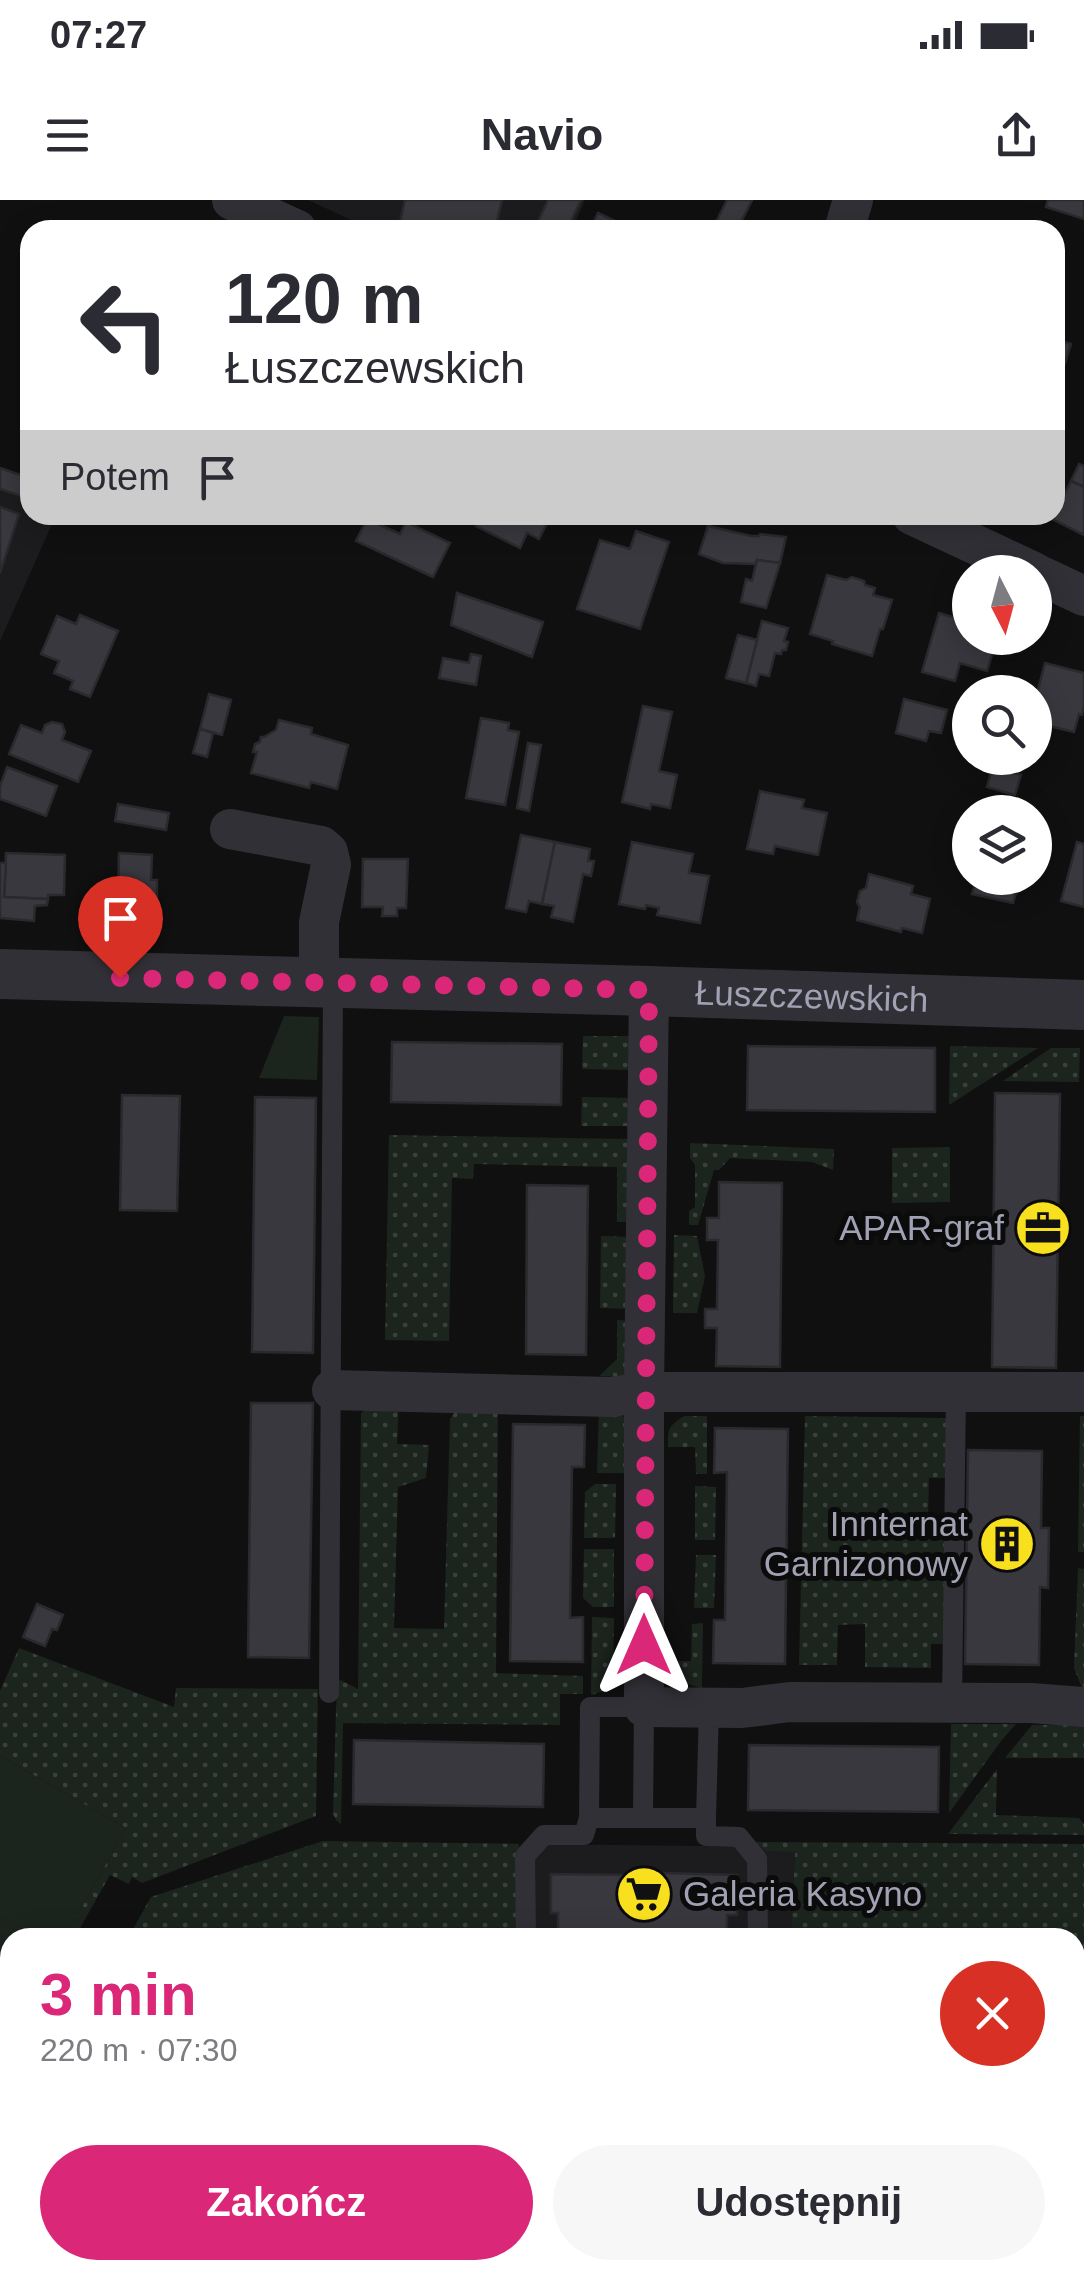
<!DOCTYPE html>
<html lang="pl">
<head>
<meta charset="utf-8">
<style>
	body { margin:0; font-family:Arial,sans-serif; background:#f7f7f7; color:#2b2b33; height:100vh; display:flex; flex-direction:column; font-size:38px; white-space:nowrap }
	* { box-sizing:border-box; margin:0 }
	p { font-size:32px; color:#7c7c81 }
	.icon { flex:none; width:55px; height:55px; fill:none; stroke:currentColor; stroke-width:2; stroke-linecap:round; stroke-linejoin:round }
	.map { position:relative; flex:1; overflow:hidden }
	.side { position:absolute; left:0px; top:1728px; width:1085px; height:352px; display:flex; flex-direction:column; background:#fff; border-radius:30px 30px 0 0; box-shadow:0 5px 25px #0003 }
	.side>* { flex:none }
	.hud { position:absolute; left:20px; top:20px; width:1045px; height:305px; border-radius:30px; box-shadow:0 5px 25px #0003; background:#fff; color:#2b2b33; overflow:hidden }
	.needle { width:65px; rotate:174deg }
	.controls { position:absolute; left:952px; top:355px; display:grid; gap:20px }
	.controls a { display:grid; place-items:center; width:100px; height:100px; border-radius:50%; background:#fff; box-shadow:0 5px 25px #0003; font-size:50px }
	.pin { position:absolute; display:grid; place-items:center; width:85px; height:85px; color:#fff; margin:-102px -42px; border-radius:50% 50% 50% 0; rotate:-45deg; box-shadow:0 0 10px #0007 }
	.pin .icon { rotate:45deg }
	.me { position:absolute; width:110px; margin:-55px; rotate:0deg; stroke-linejoin:round; filter:drop-shadow(0 0 8px #0008) }
	.turn { display:flex; align-items:center; gap:35px; height:210px; padding:0 40px; font-size:45px }
	.turn .icon { width:130px; height:130px; stroke-width:2.5 }
	.turn b { display:block; font-size:70px; line-height:85px }
	.then { display:flex; align-items:center; height:95px; padding:0 40px; background:#0003; gap:20px; font-size:38px }
	.round { display:grid; place-items:center; flex:none; width:105px; height:105px; border-radius:52px; background:#f7f7f7 }
	.overview { display:flex; align-items:center; justify-content:space-between; height:170px; padding:0 40px }
	h1 { font-size:60px; font-weight:800; line-height:75px; color:#db2777 }
	.cta { display:flex; gap:20px; margin-top:auto; padding:20px 40px }
	.cta a { flex:1; height:115px; border-radius:60px; background:#db2777; color:#fff; font-size:40px; font-weight:800; line-height:115px; text-align:center }
	.cta a+a { background:#f7f7f7; color:#2b2b33 }
	.status { display:flex; justify-content:space-between; align-items:center; height:70px; padding:0 50px; background:#fff; direction:ltr }
	.status svg { height:28px; fill:currentColor }
	header { display:flex; justify-content:space-between; align-items:center; height:130px; padding:0 40px; background:#fff; font-size:45px; font-weight:800 }
	.map>svg:first-child { display:block }
</style>
</head>
<body>
<div class="status"><b>07:27</b><svg viewBox="0 0 49 12"><path d="M0 12V9h3v3zM5 12V6h3v6zM10 12V3h3v9zM15 12V0h3v12zM26 1h20v11H26zM47 4h2v5h-2z"/></svg></div>
<header><svg class="icon" aria-label="menu" viewBox="0 0 24 24"><path d="M4 6h16M4 12h16M4 18h16"/></svg>Navio<svg class="icon" aria-label="share" viewBox="0 0 24 24"><path d="M12 15V3M7 8l5-5 5 5M5 13v7h14v-7"/></svg></header>
<div class="map">
<svg width="1084" height="2078" viewBox="0 0 1084 2078">
	<defs>
		<pattern id="grass-dots" width="8" height="8" patternUnits="userSpaceOnUse" patternTransform="scale(2.5)"><rect width="8" height="8" fill="#1c241e"/><path d="M2 2h.1M6 6h.1" fill="none" stroke="#3a413c" stroke-width="1.8" stroke-linecap="round"/></pattern>
	</defs>
	<rect width="100%" height="100%" fill="#101011"/>
	<g fill="#1c1c1e">
		<path d="M 308,0 L 585,0 L 572,30 L 373,30 Z"/>
		<path d="M 0,289 L 30,299 L 30,315 L 56,315 L 0,441 Z"/>
		<path d="M 530,1644 L 795,1647 L 791,1737 L 531,1737 Z"/>
		<path d="M 590,2070 L 977,2070 L 973,2078 L 604,2078 Z"/>
	</g>
	<g fill="url(#grass-dots)">
		<path d="M 583,836 L 632,836 L 632,870 L 582,869 Z"/>
		<path d="M 950,846 L 1038,848 L 949,905 Z"/>
		<path d="M 1051,848 L 1080,848 L 1079,882 L 1003,881 Z"/>
		<path d="M 582,897 L 632,898 L 631,926 L 581,926 Z"/>
		<path d="M 389,935 L 630,939 L 629,1022 L 617,1022 L 617,967 L 474,964 L 473,979 L 452,978 L 449,1141 L 385,1140 Z"/>
		<path d="M 690,943 L 834,949 L 833,970 L 812,962 L 730,958 L 719,970 L 714,970 L 698,1025 L 689,1025 L 689,1011 L 695,1007 L 695,965 L 690,958 Z"/>
		<path d="M 950,947 L 950,1002 L 892,1003 L 892,948 Z"/>
		<path d="M 674,1035 L 697,1036 L 705,1076 L 697,1113 L 673,1113 Z"/>
		<path d="M 601,1036 L 630,1037 L 629,1109 L 600,1108 Z"/>
		<path d="M 617,1120 L 630,1121 L 625,1177 L 599,1176 L 617,1159 Z"/>
		<path d="M 376,1202 L 399,1202 L 397,1244 L 429,1245 L 426,1278 L 398,1287 L 394,1428 L 444,1429 L 450,1219 L 461,1203 L 498,1204 L 496,1473 L 583,1476 L 583,1494 L 560,1494 L 560,1525 L 343,1523 L 341,1624 L 336,1620 L 333,1614 L 337,1478 L 358,1489 L 361,1213 Z"/>
		<path d="M 599,1206 L 621,1214 L 626,1220 L 627,1273 L 597,1273 Z"/>
		<path d="M 684,1216 L 707,1216 L 707,1274 L 696,1274 L 695,1247 L 668,1247 C 668,1228 668,1227 684,1216 Z"/>
		<path d="M 805,1216 L 946,1218 L 946,1278 L 929,1278 L 928,1320 L 946,1321 L 945,1444 L 931,1444 L 931,1468 L 865,1467 L 865,1424 L 838,1425 L 837,1465 L 799,1465 Z"/>
		<path d="M 1080,1216 L 1084,1216 L 1084,1352 L 1078,1352 Z"/>
		<path d="M 595,1284 L 616,1284 L 615,1338 L 584,1338 L 585,1292 Z"/>
		<path d="M 695,1286 L 716,1287 L 715,1340 L 695,1340 Z"/>
		<path d="M 584,1349 L 614,1349 L 614,1407 L 593,1407 L 583,1398 Z"/>
		<path d="M 696,1355 L 716,1355 L 714,1408 L 694,1408 Z"/>
		<path d="M 1078,1368 L 1084,1369 L 1084,1488 L 1082,1488 L 1074,1468 Z"/>
		<path d="M 592,1417 L 614,1418 L 613,1488 L 591,1495 Z"/>
		<path d="M 703,1423 L 702,1488 C 686,1485 672,1476 666,1461 L 691,1461 L 692,1424 Z"/>
		<path d="M 19,1448 L 174,1507 L 176,1488 L 318,1489 L 316,1616 L 142,1683 L 132,1677 L 129,1684 L 110,1675 L 75,1737 L 65,1737 L 126,1628 L 0,1556 L 0,1491 Z"/>
		<path d="M 951,1524 L 1016,1524 L 1001,1541 L 949,1613 Z"/>
		<path d="M 1032,1525 L 1084,1525 L 1084,1558 L 1005,1558 Z"/>
		<path d="M 997,1569 L 996,1615 L 1079,1618 L 1084,1624 L 1084,1635 L 948,1634 Z"/>
		<path d="M 323,1641 L 519,1644 L 520,1737 L 128,1738 L 151,1697 Z"/>
		<path d="M 752,1642 L 1084,1644 L 1084,1854 L 1075,1854 L 1075,1738 L 791,1737 L 795,1652 L 767,1651 Z"/>
	</g>
	<g fill="#1c241e">
		<path d="M 284,816 L 319,817 L 317,880 L 259,878 Z"/>
		<path d="M 0,1556 L 126,1628 L 65,1737 L 10,1738 L 10,1819 L 0,1813 Z"/>
		<path d="M 874,2070 L 977,2070 L 973,2078 L 869,2078 Z"/>
	</g>
	<g fill="#39383e" stroke="#2a292d" stroke-width="2.5">
		<path d="M 405,0 L 502,0 L 495,30 L 398,30 Z"/>
		<path d="M 548,0 L 581,0 L 567,30 L 534,30 Z"/>
		<path d="M 727,0 L 752,0 L 737,30 L 712,30 Z"/>
		<path d="M 1048,0 L 1084,0 L 1084,19 L 1046,7 Z"/>
		<path d="M 598,13 L 634,30 L 590,30 Z"/>
		<path d="M 1055,139 L 1071,144 L 1065,163 L 1055,159 Z"/>
		<path d="M 1079,264 L 1084,266 L 1084,287 L 1071,281 Z"/>
		<path d="M 0,268 L 29,278 L 30,299 L 0,289 Z"/>
		<path d="M 1071,281 L 1084,287 L 1084,335 L 1052,319 Z"/>
		<path d="M 0,307 L 19,314 L 0,373 Z"/>
		<path d="M 481,315 L 551,315 L 539,339 L 527,333 L 520,348 L 476,326 Z"/>
		<path d="M 367,319 L 400,334 L 406,322 L 450,343 L 433,377 L 356,341 Z"/>
		<path d="M 708,326 L 751,336 L 759,336 L 760,334 L 786,337 L 780,363 L 757,360 L 755,364 L 723,363 L 699,354 Z"/>
		<path d="M 636,331 L 669,342 L 640,429 L 577,409 L 600,340 L 630,349 Z"/>
		<path d="M 757,360 L 780,363 L 766,408 L 741,402 L 746,379 L 752,381 Z"/>
		<path d="M 827,375 L 846,380 L 852,377 L 864,381 L 865,385 L 875,388 L 873,395 L 892,400 L 883,429 L 880,429 L 872,456 L 832,444 L 833,441 L 810,434 Z"/>
		<path d="M 457,393 L 543,422 L 532,457 L 451,425 Z"/>
		<path d="M 939,413 L 970,422 L 970,438 L 997,438 L 987,471 L 960,463 L 955,481 L 922,472 Z"/>
		<path d="M 80,415 L 118,431 L 90,497 L 70,489 L 73,481 L 54,473 L 59,461 L 41,454 L 57,416 L 76,424 Z"/>
		<path d="M 762,421 L 788,428 L 784,441 L 788,442 L 786,450 L 782,450 L 781,454 L 775,453 L 769,476 L 759,474 L 756,486 L 746,483 Z"/>
		<path d="M 738,435 L 757,440 L 746,483 L 726,478 Z"/>
		<path d="M 471,454 L 481,456 L 476,485 L 439,478 L 443,458 L 469,463 Z"/>
		<path d="M 1045,463 L 1084,473 L 1084,507 L 1082,515 L 1079,514 L 1074,532 L 1041,524 L 1045,509 L 1035,507 L 1035,501 Z"/>
		<path d="M 209,494 L 231,500 L 222,535 L 200,529 Z"/>
		<path d="M 904,499 L 947,510 L 941,533 L 929,531 L 926,541 L 896,533 Z"/>
		<path d="M 643,506 L 672,512 L 659,571 L 677,575 L 670,608 L 651,604 L 650,609 L 622,602 Z"/>
		<path d="M 481,518 L 509,523 L 508,530 L 519,532 L 505,605 L 466,598 Z"/>
		<path d="M 279,520 L 312,528 L 311,534 L 348,545 L 337,589 L 311,582 L 309,588 L 251,573 L 257,552 L 253,552 L 255,544 L 260,542 L 261,537 L 264,537 L 276,530 Z"/>
		<path d="M 52,522 L 62,524 L 65,532 L 62,540 L 91,551 L 78,582 L 9,554 L 21,525 L 42,533 L 45,525 Z"/>
		<path d="M 200,529 L 213,533 L 207,557 L 193,553 Z"/>
		<path d="M 528,543 L 541,545 L 529,611 L 517,608 Z"/>
		<path d="M 995,558 L 1017,558 L 1013,573 L 1021,575 L 1015,595 L 987,587 Z"/>
		<path d="M 7,567 L 57,586 L 46,616 L 0,599 L 0,586 Z"/>
		<path d="M 760,591 L 804,600 L 802,608 L 827,613 L 818,655 L 775,646 L 773,654 L 747,649 Z"/>
		<path d="M 118,604 L 169,613 L 166,630 L 115,621 Z"/>
		<path d="M 521,635 L 555,642 L 542,704 L 529,701 L 526,712 L 506,708 Z"/>
		<path d="M 555,642 L 590,649 L 588,661 L 594,661 L 591,676 L 583,674 L 573,722 L 551,717 L 554,706 L 542,704 Z"/>
		<path d="M 632,642 L 693,654 L 689,673 L 709,676 L 700,723 L 657,715 L 659,708 L 646,705 L 645,709 L 619,704 Z"/>
		<path d="M 1077,642 L 1084,644 L 1084,707 L 1061,701 Z"/>
		<path d="M 6,653 L 65,655 L 64,695 L 48,695 L 48,699 L 4,697 Z"/>
		<path d="M 119,653 L 152,655 L 151,680 L 157,680 L 157,702 L 118,700 Z"/>
		<path d="M 363,659 L 408,659 L 406,708 L 397,708 L 397,716 L 382,716 L 383,707 L 362,707 Z"/>
		<path d="M 0,663 L 6,663 L 4,697 L 48,699 L 47,705 L 35,706 L 34,721 L 0,718 Z"/>
		<path d="M 869,674 L 913,686 L 911,694 L 930,699 L 922,733 L 902,728 L 901,732 L 857,720 L 860,707 L 857,702 L 860,691 L 866,688 Z"/>
		<path d="M 976,678 L 1019,678 L 1016,693 L 975,684 Z"/>
		<path d="M 975,684 L 1016,693 L 1013,703 L 972,694 Z"/>
		<path d="M 392,842 L 562,844 L 561,905 L 391,902 Z"/>
		<path d="M 748,846 L 935,848 L 935,912 L 747,910 Z"/>
		<path d="M 995,893 L 1060,894 L 1056,1168 L 992,1167 Z"/>
		<path d="M 122,895 L 180,896 L 177,1011 L 120,1010 Z"/>
		<path d="M 255,897 L 316,898 L 313,1153 L 252,1152 Z"/>
		<path d="M 719,982 L 782,983 L 780,1167 L 716,1166 L 717,1128 L 705,1128 L 705,1109 L 717,1109 L 718,1040 L 707,1040 L 707,1018 L 719,1018 Z"/>
		<path d="M 527,985 L 588,986 L 586,1155 L 526,1154 Z"/>
		<path d="M 251,1203 L 313,1203 L 309,1458 L 248,1457 Z"/>
		<path d="M 513,1224 L 585,1225 L 584,1267 L 572,1267 L 570,1418 L 583,1417 L 583,1462 L 510,1461 Z"/>
		<path d="M 715,1228 L 788,1229 L 785,1464 L 713,1463 L 714,1420 L 725,1420 L 727,1272 L 714,1273 Z"/>
		<path d="M 968,1250 L 1042,1251 L 1041,1328 L 1049,1328 L 1048,1388 L 1040,1387 L 1039,1465 L 965,1464 Z"/>
		<path d="M 37,1404 L 63,1415 L 57,1430 L 52,1429 L 45,1446 L 23,1437 Z"/>
		<path d="M 354,1540 L 544,1544 L 543,1607 L 353,1604 Z"/>
		<path d="M 749,1545 L 939,1547 L 938,1612 L 748,1610 Z"/>
		<path d="M 628,1672 L 737,1675 L 737,1715 L 727,1715 L 727,1738 L 558,1738 L 558,1713 L 551,1713 L 551,1674 L 628,1675 Z"/>
		<path d="M 10,1953 L 10,2070 L 35,2070 L 31,2078 L 0,2078 L 0,1970 Z"/>
		<path d="M 190,2070 L 320,2070 L 323,2072 L 320,2078 L 204,2078 Z"/>
		<path d="M 637,2070 L 750,2070 L 754,2072 L 751,2078 L 652,2078 Z"/>
	</g>
	<g fill="none" stroke-linecap="round" stroke-linejoin="round">
		<g stroke="#313036" stroke-width="20">
			<path d="M 329,1493 L 333,784"/>
			<path d="M 952,1503 L 956,1191"/>
			<path d="M 643,1618 L 644,1507 L 590,1507 L 589,1618 L 706,1618 L 709,1508"/>
			<path d="M 706,1618 L 706,1636 L 739,1637 L 757,1659 L 758,1738"/>
			<path d="M 526,1738 L 525,1656 L 544,1635 L 584,1635 L 589,1618"/>
			<path d="M 136,2070 L 151,2078"/>
			<path d="M 425,2078 L 429,2070"/>
		</g>
		<g stroke="#313036" stroke-width="40">
			<path d="M 232,0 L 297,30"/>
			<path d="M 844,30 L 853,0"/>
			<path d="M 912,315 L 1034,372"/>
			<path d="M 1035,373 L 1084,396"/>
			<path d="M 230,629 L 321,646 L 328,652 L 331,665 L 319,722 L 319,784"/>
			<path d="M 649,791 L 644,1192 L 644,1507 L 742,1508 L 790,1502 L 1031,1503 L 1084,1507"/>
			<path d="M 332,1190 L 611,1197 L 644,1192 L 1084,1192"/>
			<path d="M 0,1932 L 10,1914"/>
			<path d="M 1075,1959 L 1084,1943"/>
			<path d="M 531,2070 L 545,2078"/>
			<path d="M 1009,2078 L 1013,2070"/>
		</g>
		<path stroke="#313036" stroke-width="50" id="s1" d="M 0,774 L 649,791 L 1084,805"/>
	</g>
	<g fill="none" stroke-linecap="round" stroke-linejoin="round">
		<path stroke="#db2777" stroke-width="18" stroke-dasharray="0 32.4" d="M 120,778 L 649,790 L 644,1445"/>
	</g>
	<defs>
		<g id="office-disc" transform="scale(2.875)"><circle r="9.5" fill="#f9e01f" stroke="#0b0b0c"/><path d="M-6-3h4V-5.5h4V-3h4V5H-6ZM-1-4.5V-3h2v-1.5ZM-6 0V1H6V0Z" fill="#111"/></g>
		<g id="building-disc" transform="scale(2.875)"><circle r="9.5" fill="#f9e01f" stroke="#0b0b0c"/><path d="M-4-6H4V6H1V3H-1V6H-4ZM-2.5-4.3h1.7v1.8h-1.7ZM.8-4.3h1.7v1.8H.8ZM-2.5-1h1.7V.8h-1.7ZM.8-1h1.7V.8H.8Z" fill="#111"/></g>
		<g id="supermarket-disc" transform="scale(2.875)"><circle r="9.5" fill="#f9e01f" stroke="#0b0b0c"/><path d="M-6-5.5h2.5l.6 2H6L4.5 2H-2.5L-4.4-4H-6ZM-1.5 3.2a1.3 1.3 0 1 0 .1 0ZM3 3.2a1.3 1.3 0 1 0 .1 0Z" fill="#111"/></g>
	</defs>
	<g fill-rule="evenodd">
		<use href="#office-disc" x="1043" y="1028"/>
		<use href="#building-disc" x="1007" y="1344"/>
		<use href="#supermarket-disc" x="644" y="1694"/>
	</g>
	<g text-anchor="middle" stroke-width="10" stroke-linejoin="round" paint-order="stroke">
		<g font-size="35" fill="#a0a2b3" stroke="#0b0b0c">
			<text dy="12" stroke="none"><textPath href="#s1" startOffset="812">Łuszczewskich</textPath></text>
		</g>
		<g font-size="35" fill="#a0a2b3" stroke="#0b0b0c" text-anchor="end">
			<text x="1004" y="1040">APAR-graf</text>
			<text x="968" y="1336">Innternat<tspan x="968" dy="40">Garnizonowy</tspan></text>
			<text x="683" y="1706" text-anchor="start">Galeria Kasyno</text>
		</g>
	</g>
</svg>
<div class="controls">
<a><svg class="needle" viewBox="-14 -14 28 28"><path d="M0-13l5 13h-10z" fill="#e53935"/><path d="M0 13l5-13h-10z" fill="#7c7c81"/></svg></a>
<a><svg class="icon" aria-label="search" viewBox="0 0 24 24"><circle cx="10" cy="10" r="6"/><path d="M15 15l6 6"/></svg></a>
<a><svg class="icon" aria-label="layers" viewBox="0 0 24 24"><path d="M12 4l9 5-9 5-9-5zM3 14l9 5 9-5"/></svg></a>
</div>
<div class="pin" style="left:120px;top:778px;background:#d93025"><svg class="icon" aria-label="arrive" viewBox="0 0 24 24"><path d="M6 21V4h12l-3 4 3 4H6"/></svg></div>
<svg class="me" style="left:644px;top:1445px" viewBox="-20 -20 40 40"><path d="M0-17L14 15 0 8-14 15z" fill="#db2777" stroke="#fff" stroke-width="4"/></svg>
<div class="hud">
<div class="turn"><svg class="icon" aria-label="left" viewBox="0 0 24 24"><path d="M17 20v-9H6M10 6l-5 5 5 5"/></svg><div><b>120 m</b>Łuszczewskich</div></div>
<div class="then">Potem<svg class="icon" aria-label="arrive" viewBox="0 0 24 24"><path d="M6 21V4h12l-3 4 3 4H6"/></svg></div>
</div>
<section class="side">
<div class="overview"><div><h1>3 min</h1><p>220 m · 07:30</p></div><a class="round" style="background:#d93025;color:#fff"><svg class="icon" aria-label="close" viewBox="0 0 24 24"><path d="M6 6l12 12M18 6L6 18"/></svg></a></div>
<div class="cta"><a>Zakończ</a><a>Udostępnij</a></div>
</section>
</div>
</body>
</html>
